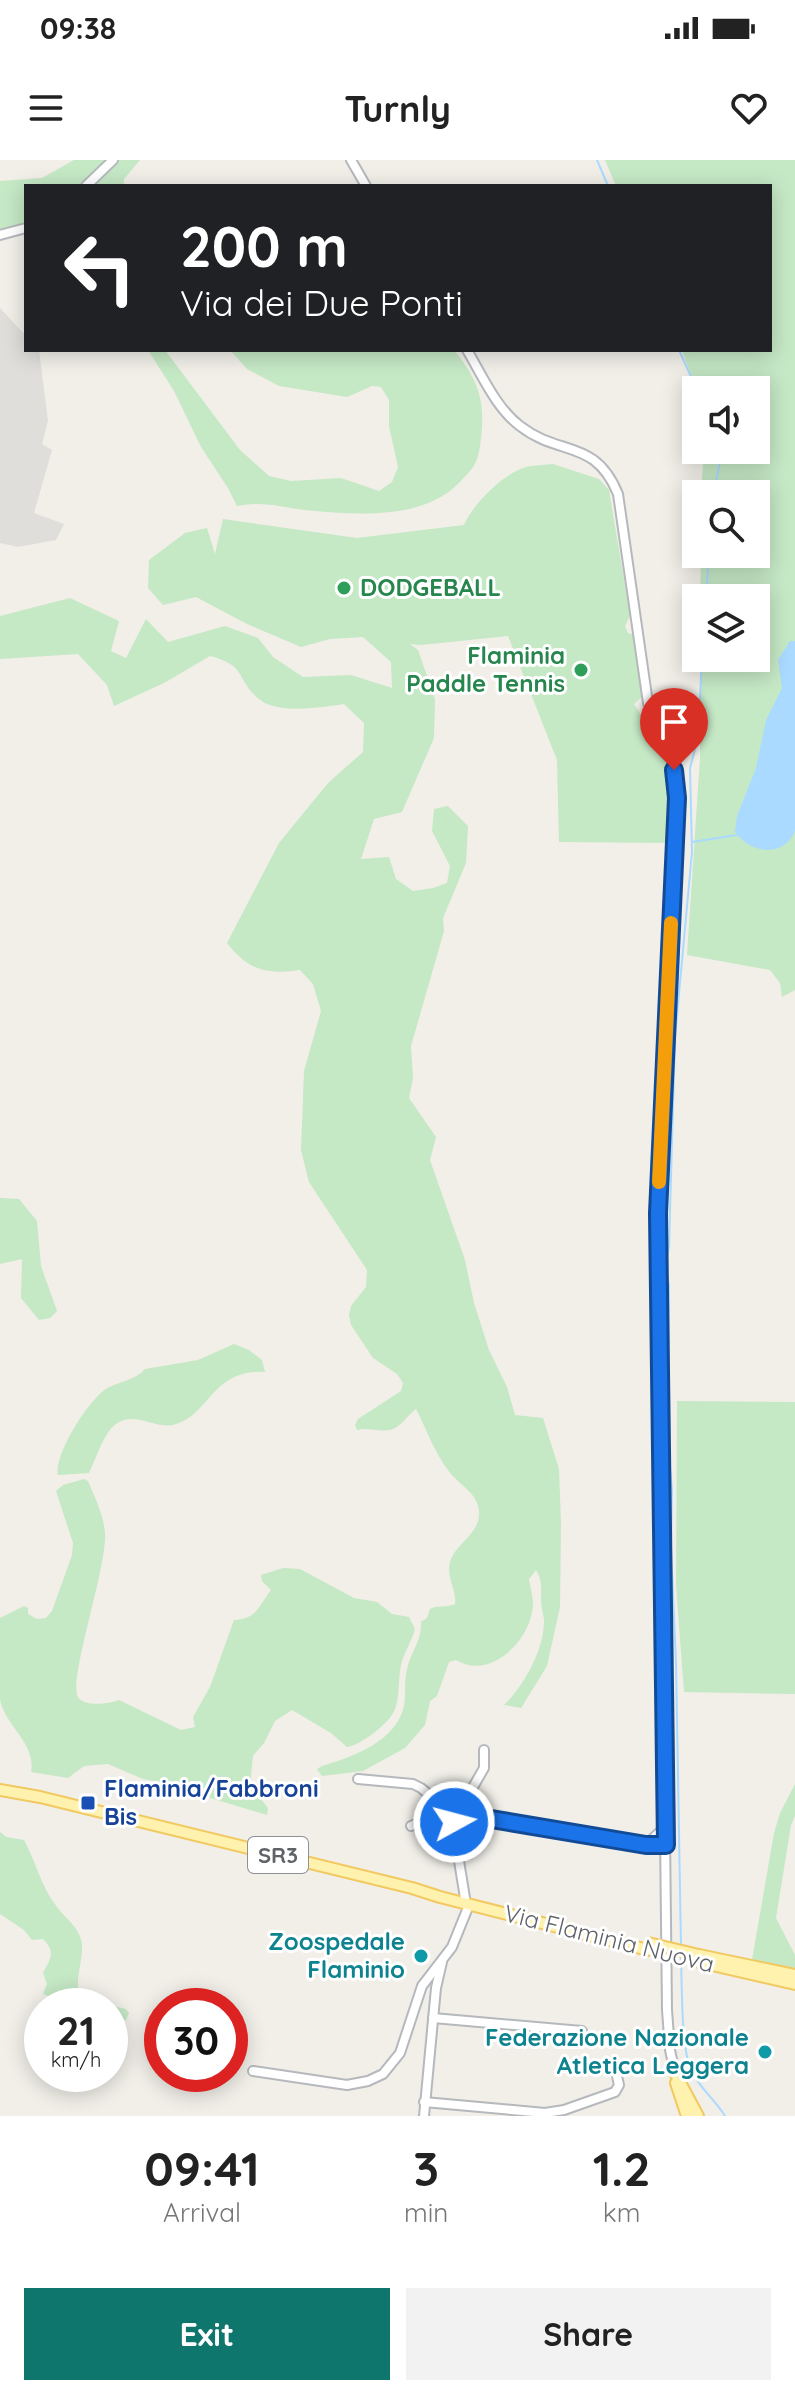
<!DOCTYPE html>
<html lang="en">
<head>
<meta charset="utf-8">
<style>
	body { margin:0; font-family:Quicksand,sans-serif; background:#f2f2f2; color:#222; height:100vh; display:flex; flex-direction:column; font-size:30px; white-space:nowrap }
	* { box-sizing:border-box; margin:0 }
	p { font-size:26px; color:#767676 }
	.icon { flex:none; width:44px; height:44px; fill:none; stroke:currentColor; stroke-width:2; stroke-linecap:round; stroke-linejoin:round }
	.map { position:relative; height:1956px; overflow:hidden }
	.side { display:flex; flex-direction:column; background:#fff; flex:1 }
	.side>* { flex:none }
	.hud { position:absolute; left:24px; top:24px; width:748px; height:168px; border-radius:0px; box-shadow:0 4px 20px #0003; background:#202124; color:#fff; overflow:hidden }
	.fabs { position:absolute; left:682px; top:216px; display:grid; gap:16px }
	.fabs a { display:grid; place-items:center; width:88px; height:88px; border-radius:0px; background:#fff; box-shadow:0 4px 20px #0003; font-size:40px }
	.speed { position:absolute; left:24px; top:1828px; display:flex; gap:16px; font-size:40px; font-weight:700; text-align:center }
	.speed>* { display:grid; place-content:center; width:104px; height:104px; border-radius:50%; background:#fff; box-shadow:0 4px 20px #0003; line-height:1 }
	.speed small { font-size:20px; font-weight:400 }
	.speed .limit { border:12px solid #d22; background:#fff; color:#111 }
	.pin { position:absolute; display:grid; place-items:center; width:68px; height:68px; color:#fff; margin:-82px -34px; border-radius:50% 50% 50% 0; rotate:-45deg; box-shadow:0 0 8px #0007 }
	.pin .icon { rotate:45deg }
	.me { position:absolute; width:88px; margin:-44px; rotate:83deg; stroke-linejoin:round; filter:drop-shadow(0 0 6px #0008) }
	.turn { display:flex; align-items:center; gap:28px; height:168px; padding:0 24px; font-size:36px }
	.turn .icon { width:104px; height:104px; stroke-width:2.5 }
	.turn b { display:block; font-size:56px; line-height:68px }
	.eta { display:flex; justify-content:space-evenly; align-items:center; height:136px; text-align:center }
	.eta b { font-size:48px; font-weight:800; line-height:56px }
	.action { display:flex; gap:16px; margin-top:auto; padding:16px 24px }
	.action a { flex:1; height:92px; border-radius:0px; background:#0f766e; color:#fff; font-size:32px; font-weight:800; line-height:92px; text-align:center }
	.action a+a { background:#f2f2f2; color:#222 }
	.status { display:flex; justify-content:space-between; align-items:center; height:56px; padding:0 40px; background:#fff; direction:ltr }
	.status svg { height:22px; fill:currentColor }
	header { display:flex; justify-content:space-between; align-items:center; height:104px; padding:0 24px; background:#fff; font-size:36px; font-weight:800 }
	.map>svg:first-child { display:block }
</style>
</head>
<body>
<div class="status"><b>09:38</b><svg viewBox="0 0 49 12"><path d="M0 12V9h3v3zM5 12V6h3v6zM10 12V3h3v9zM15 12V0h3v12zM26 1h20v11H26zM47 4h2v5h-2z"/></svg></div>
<header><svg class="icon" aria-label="menu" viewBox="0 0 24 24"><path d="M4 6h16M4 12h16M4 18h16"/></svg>Turnly<svg class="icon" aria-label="heart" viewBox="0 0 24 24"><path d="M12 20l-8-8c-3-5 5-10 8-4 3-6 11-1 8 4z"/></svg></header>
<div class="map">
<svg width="795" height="1956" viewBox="0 0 795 1956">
	<rect width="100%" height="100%" fill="#f1efe8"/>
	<path fill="#e0deda" d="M 0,148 L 26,176 L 26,190 L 39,190 L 48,261 L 42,284 L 52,290 L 34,353 L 64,364 L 56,380 L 18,387 L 0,383 Z"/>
	<g fill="#c5e8c5">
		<path d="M 74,0 L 140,0 L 124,19 L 124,26 L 26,26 L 26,64 L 0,70 L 0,21 L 42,18 Z"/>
		<path d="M 605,0 L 795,0 L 795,830 L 782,837 L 780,823 L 770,810 L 687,795 L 700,598 L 700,498 L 756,498 L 756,438 L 700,438 L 701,394 L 756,394 L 756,334 L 701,334 L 704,290 L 756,290 L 756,230 L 696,230 L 682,190 L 770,190 L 770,26 L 616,26 Z"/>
		<path d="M 148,190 L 165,190 L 240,290 L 269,316 L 291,321 L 341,318 L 379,331 L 392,322 L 398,307 L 389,266 L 389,240 L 381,227 L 372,226 L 347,237 L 279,226 L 247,209 L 230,190 L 454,190 C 481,223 486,244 480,286 C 477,305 473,308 460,322 C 424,359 364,355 315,351 C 285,349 268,340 237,346 L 228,328 L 201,287 L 174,231 Z"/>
		<path d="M 553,304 L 599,319 L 609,330 L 630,456 L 625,466 L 628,473 L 635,475 L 644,535 L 634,544 L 641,555 L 646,554 L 668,605 L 672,622 L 670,683 L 559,682 L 557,600 L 508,476 L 421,485 L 410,484 L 418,490 L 435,539 L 434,578 L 402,652 L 374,659 L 361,699 L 389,697 L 396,719 L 413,731 L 433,728 L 447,723 L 450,706 L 432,671 L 434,649 L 448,646 L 468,666 L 466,703 L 443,758 L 444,771 L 411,886 L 413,918 L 409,938 L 436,977 L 430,1000 L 465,1100 L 474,1143 L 489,1190 L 507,1227 L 515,1255 L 543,1258 L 559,1309 L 561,1364 L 560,1447 L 547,1506 L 521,1548 L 504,1545 C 524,1526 545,1488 544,1459 C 543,1453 541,1447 541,1440 C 541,1427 543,1422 536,1410 L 529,1419 C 530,1426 533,1436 533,1444 C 532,1480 490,1521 456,1500 L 449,1502 L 437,1536 L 430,1541 L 425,1565 L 405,1588 L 363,1611 L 322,1616 L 317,1609 L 322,1606 C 352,1597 396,1582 404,1546 C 406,1534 404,1521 407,1509 C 411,1491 422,1481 421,1462 L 427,1458 L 430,1449 C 437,1445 446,1448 455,1444 C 457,1430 446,1418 450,1402 C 456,1383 478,1375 479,1355 C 481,1334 458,1325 448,1310 C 434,1292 426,1268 416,1249 C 407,1255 402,1267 390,1270 C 379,1272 368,1267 357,1270 L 355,1265 L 358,1259 L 401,1231 L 403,1223 L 397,1214 L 373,1198 L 351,1165 L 349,1155 L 351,1146 L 366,1127 L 367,1110 L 309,1022 L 301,990 L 304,911 L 321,851 L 313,824 L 300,810 C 266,815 248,810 227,783 L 279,683 L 328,623 L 363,592 L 364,563 L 344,544 C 322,547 277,555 259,539 C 235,519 248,506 210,496 L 166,522 L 114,546 L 107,525 L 78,494 L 0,499 L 0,456 L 70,438 L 119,461 L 111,491 L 126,498 L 146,459 L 168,482 L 225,466 L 258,478 L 273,497 L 303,517 L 351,515 L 392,528 L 391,502 L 363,477 L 330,479 L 301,487 L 247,464 L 196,437 L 163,445 L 148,428 L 149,400 L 185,373 L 207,368 L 215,394 L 223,359 L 357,378 L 464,365 C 473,344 504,313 526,307 C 535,305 544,305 553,304 Z"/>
		<path d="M 0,1038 L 19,1039 L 37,1061 L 41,1106 L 57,1151 L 50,1158 L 39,1160 L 21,1138 L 22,1099 L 0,1104 Z"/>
		<path d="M 234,1184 L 249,1190 L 262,1200 L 265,1212 C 212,1209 210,1254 176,1264 C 155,1271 137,1250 116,1264 C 104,1272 96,1299 89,1313 L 58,1315 C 53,1296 89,1239 106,1229 C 119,1221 135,1221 145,1209 L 198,1200 Z"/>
		<path d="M 677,1241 L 795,1242 L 795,1534 L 684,1532 L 676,1425 Z"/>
		<path d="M 84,1319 L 88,1321 C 95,1338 104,1355 105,1374 C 107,1407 68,1521 78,1537 C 84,1547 109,1544 119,1540 L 181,1570 L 195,1567 L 193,1557 L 210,1527 L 234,1460 C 257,1459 258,1447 271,1430 L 262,1421 L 261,1415 L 283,1408 L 300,1409 L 354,1438 L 377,1442 L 392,1454 L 409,1457 L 415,1469 C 412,1481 404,1492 401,1505 C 398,1519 400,1536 395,1549 C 391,1562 360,1586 347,1587 L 331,1573 L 292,1550 L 275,1561 L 264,1583 L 253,1596 L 250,1625 L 268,1648 L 267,1655 L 194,1633 L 187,1627 L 143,1619 L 108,1604 L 84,1606 L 68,1618 L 31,1612 C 37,1584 4,1565 0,1539 C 0,1514 0,1483 0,1458 L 24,1446 L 28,1448 L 28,1454 L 37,1459 L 46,1458 L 52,1451 L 72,1395 L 73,1383 L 56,1331 L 63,1325 Z"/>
		<path d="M 795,1624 L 795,1656 L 791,1665 L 776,1758 L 795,1795 L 795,1808 L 752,1800 L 774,1673 L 780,1653 Z"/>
		<path d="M 0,1672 L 6,1677 L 24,1680 C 36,1702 41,1727 57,1747 C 66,1759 80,1768 82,1784 C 83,1798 77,1813 78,1828 L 92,1841 L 126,1849 L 129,1853 L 126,1860 L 110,1857 L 110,1846 L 78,1846 L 61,1831 L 51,1837 L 43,1834 L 47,1824 L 43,1813 C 51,1798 56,1792 43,1779 L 32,1780 L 24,1770 L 0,1754 Z"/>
	</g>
	<path fill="#aadaff" d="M 790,481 L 795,481 L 795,671 C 784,698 751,694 735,672 L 737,656 L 756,608 L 766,560 L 782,528 L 778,500 Z"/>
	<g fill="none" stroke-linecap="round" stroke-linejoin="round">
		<g stroke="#aadaff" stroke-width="2">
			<path d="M 597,0 L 608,26"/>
			<path d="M 679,190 L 697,230"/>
			<path d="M 714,334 L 722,290"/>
			<path d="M 706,438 L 709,394"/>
			<path d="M 692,682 L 737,675"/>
			<path d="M 681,1786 L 676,1503 L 671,1388 L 672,1329 L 668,1287 L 669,1125 L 665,1106 L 669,1087 L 675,877 L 692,692 L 690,608 L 698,578 L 702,498"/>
			<path d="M 681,1796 C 682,1822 681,1889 691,1910 C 699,1928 715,1939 725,1956"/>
		</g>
		<g stroke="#b5b8bc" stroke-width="12">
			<g id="minor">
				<path d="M 351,0 L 366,26"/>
				<path d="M 86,26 L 113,0"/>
				<path d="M 0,75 L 26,68"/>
				<path d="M 467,190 C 482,215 496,248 520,266 C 560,297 595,278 618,334 L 648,543 L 672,601 L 676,621 L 658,1053 L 667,1850 L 670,1890 L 675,1913"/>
				<path d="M 358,1619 L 413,1624 L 421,1628 L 455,1656"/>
				<path d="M 457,1655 L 484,1608 L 484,1590"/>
				<path d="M 411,1666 L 449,1650"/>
				<path d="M 646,1685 L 666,1666"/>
				<path d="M 465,1738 L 454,1670 L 454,1659 L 457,1655 L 646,1685 L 666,1685"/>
				<path d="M 433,1858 L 582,1871"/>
				<path d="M 253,1911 L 347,1925 L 368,1921 L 383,1914 L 400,1893 L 422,1826 L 452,1787 L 469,1745"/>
				<path d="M 424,1942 L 545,1953 L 564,1950 L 615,1932 L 619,1925 L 614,1903"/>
				<path d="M 424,1956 L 436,1828 L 442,1802"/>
			</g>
		</g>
		<g stroke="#f2c960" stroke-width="14">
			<g id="major">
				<path d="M 0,1630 L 40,1637 L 412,1728 L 440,1737 L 648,1790"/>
				<path d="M 699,1795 L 795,1815"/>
				<path d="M 699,1802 L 795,1824"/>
				<path d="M 675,1913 L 698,1956"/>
				<path d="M 676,1923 L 687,1956"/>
			</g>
		</g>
		<use href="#minor" stroke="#fff" stroke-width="8"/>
		<use href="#major" stroke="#fff2af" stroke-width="10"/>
		<g stroke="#f2c960" stroke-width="14" stroke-linecap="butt">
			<path id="major-bridge" d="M 648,1783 L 699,1795"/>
		</g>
		<use href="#major-bridge" stroke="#fff2af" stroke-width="10"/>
	</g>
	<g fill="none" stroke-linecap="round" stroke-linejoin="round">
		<g stroke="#114b97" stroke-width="20">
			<path id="route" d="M 454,1662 L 457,1655 L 467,1655 L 646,1685 L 666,1685 L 658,1053 L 677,638 L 674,610"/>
		</g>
		<use href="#route" stroke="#1a73e8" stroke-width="14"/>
		<path stroke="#f59e0b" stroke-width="14" d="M 659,1022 L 671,763"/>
	</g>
	<g fill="#2e9e5b" stroke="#fff" stroke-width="3">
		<circle cx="344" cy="428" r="8"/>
		<circle cx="581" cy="510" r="8"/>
	</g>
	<rect fill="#1a4fb4" stroke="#fff" stroke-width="3" x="80" y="1635" width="16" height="16" rx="4"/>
	<g fill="#0f9aa8" stroke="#fff" stroke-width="3">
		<circle cx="421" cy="1796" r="8"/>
		<circle cx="765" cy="1892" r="8"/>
	</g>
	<g text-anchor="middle" stroke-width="6" stroke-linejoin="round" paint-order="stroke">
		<rect fill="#fff" stroke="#8f9295" stroke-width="2" x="248" y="1677" width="60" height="36" rx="6"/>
		<g font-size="22" font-weight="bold" fill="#5f6368">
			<text x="278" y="1703">SR3</text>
		</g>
		<g font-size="24" font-weight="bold" fill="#27864d" stroke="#fff" text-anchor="start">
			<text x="360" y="436">DODGEBALL</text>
			<text x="565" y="504" text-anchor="end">Flaminia<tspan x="565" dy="28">Paddle Tennis</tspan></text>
		</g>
		<g font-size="24" font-weight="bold" fill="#164399" stroke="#fff" text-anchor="start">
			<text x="104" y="1637">Flaminia/Fabbroni<tspan x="104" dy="28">Bis</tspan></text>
		</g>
		<g font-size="24" fill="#5f6368" stroke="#fff">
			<text transform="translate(609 1779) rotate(14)" y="8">Via Flaminia Nuova</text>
		</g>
		<g font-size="24" font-weight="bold" fill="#0d838f" stroke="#fff" text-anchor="end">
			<text x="405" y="1790">Zoospedale<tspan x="405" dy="28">Flaminio</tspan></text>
			<text x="749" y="1886">Federazione Nazionale<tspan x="749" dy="28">Atletica Leggera</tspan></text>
		</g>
	</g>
</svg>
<div class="fabs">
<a><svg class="icon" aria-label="sound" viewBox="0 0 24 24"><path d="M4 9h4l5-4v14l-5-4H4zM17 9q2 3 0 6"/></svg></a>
<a><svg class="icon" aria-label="search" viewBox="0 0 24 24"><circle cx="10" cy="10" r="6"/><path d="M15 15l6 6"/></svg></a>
<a><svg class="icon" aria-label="layers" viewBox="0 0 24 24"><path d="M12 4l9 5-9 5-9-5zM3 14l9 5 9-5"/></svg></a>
</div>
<div class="speed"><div>21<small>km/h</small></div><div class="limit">30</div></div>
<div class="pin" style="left:674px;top:610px;background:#d93025"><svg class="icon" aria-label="arrive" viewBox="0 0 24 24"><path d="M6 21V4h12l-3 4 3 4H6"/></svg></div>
<svg class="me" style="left:454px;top:1662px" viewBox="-20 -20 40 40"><circle r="17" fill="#1a73e8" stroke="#fff" stroke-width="3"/><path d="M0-11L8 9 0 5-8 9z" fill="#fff"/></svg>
<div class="hud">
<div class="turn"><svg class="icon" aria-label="left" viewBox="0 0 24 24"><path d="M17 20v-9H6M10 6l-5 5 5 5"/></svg><div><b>200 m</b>Via dei Due Ponti</div></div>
</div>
</div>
<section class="side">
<div class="eta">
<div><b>09:41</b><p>Arrival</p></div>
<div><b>3</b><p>min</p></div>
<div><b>1.2</b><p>km</p></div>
</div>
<div class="action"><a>Exit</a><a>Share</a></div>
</section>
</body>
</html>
